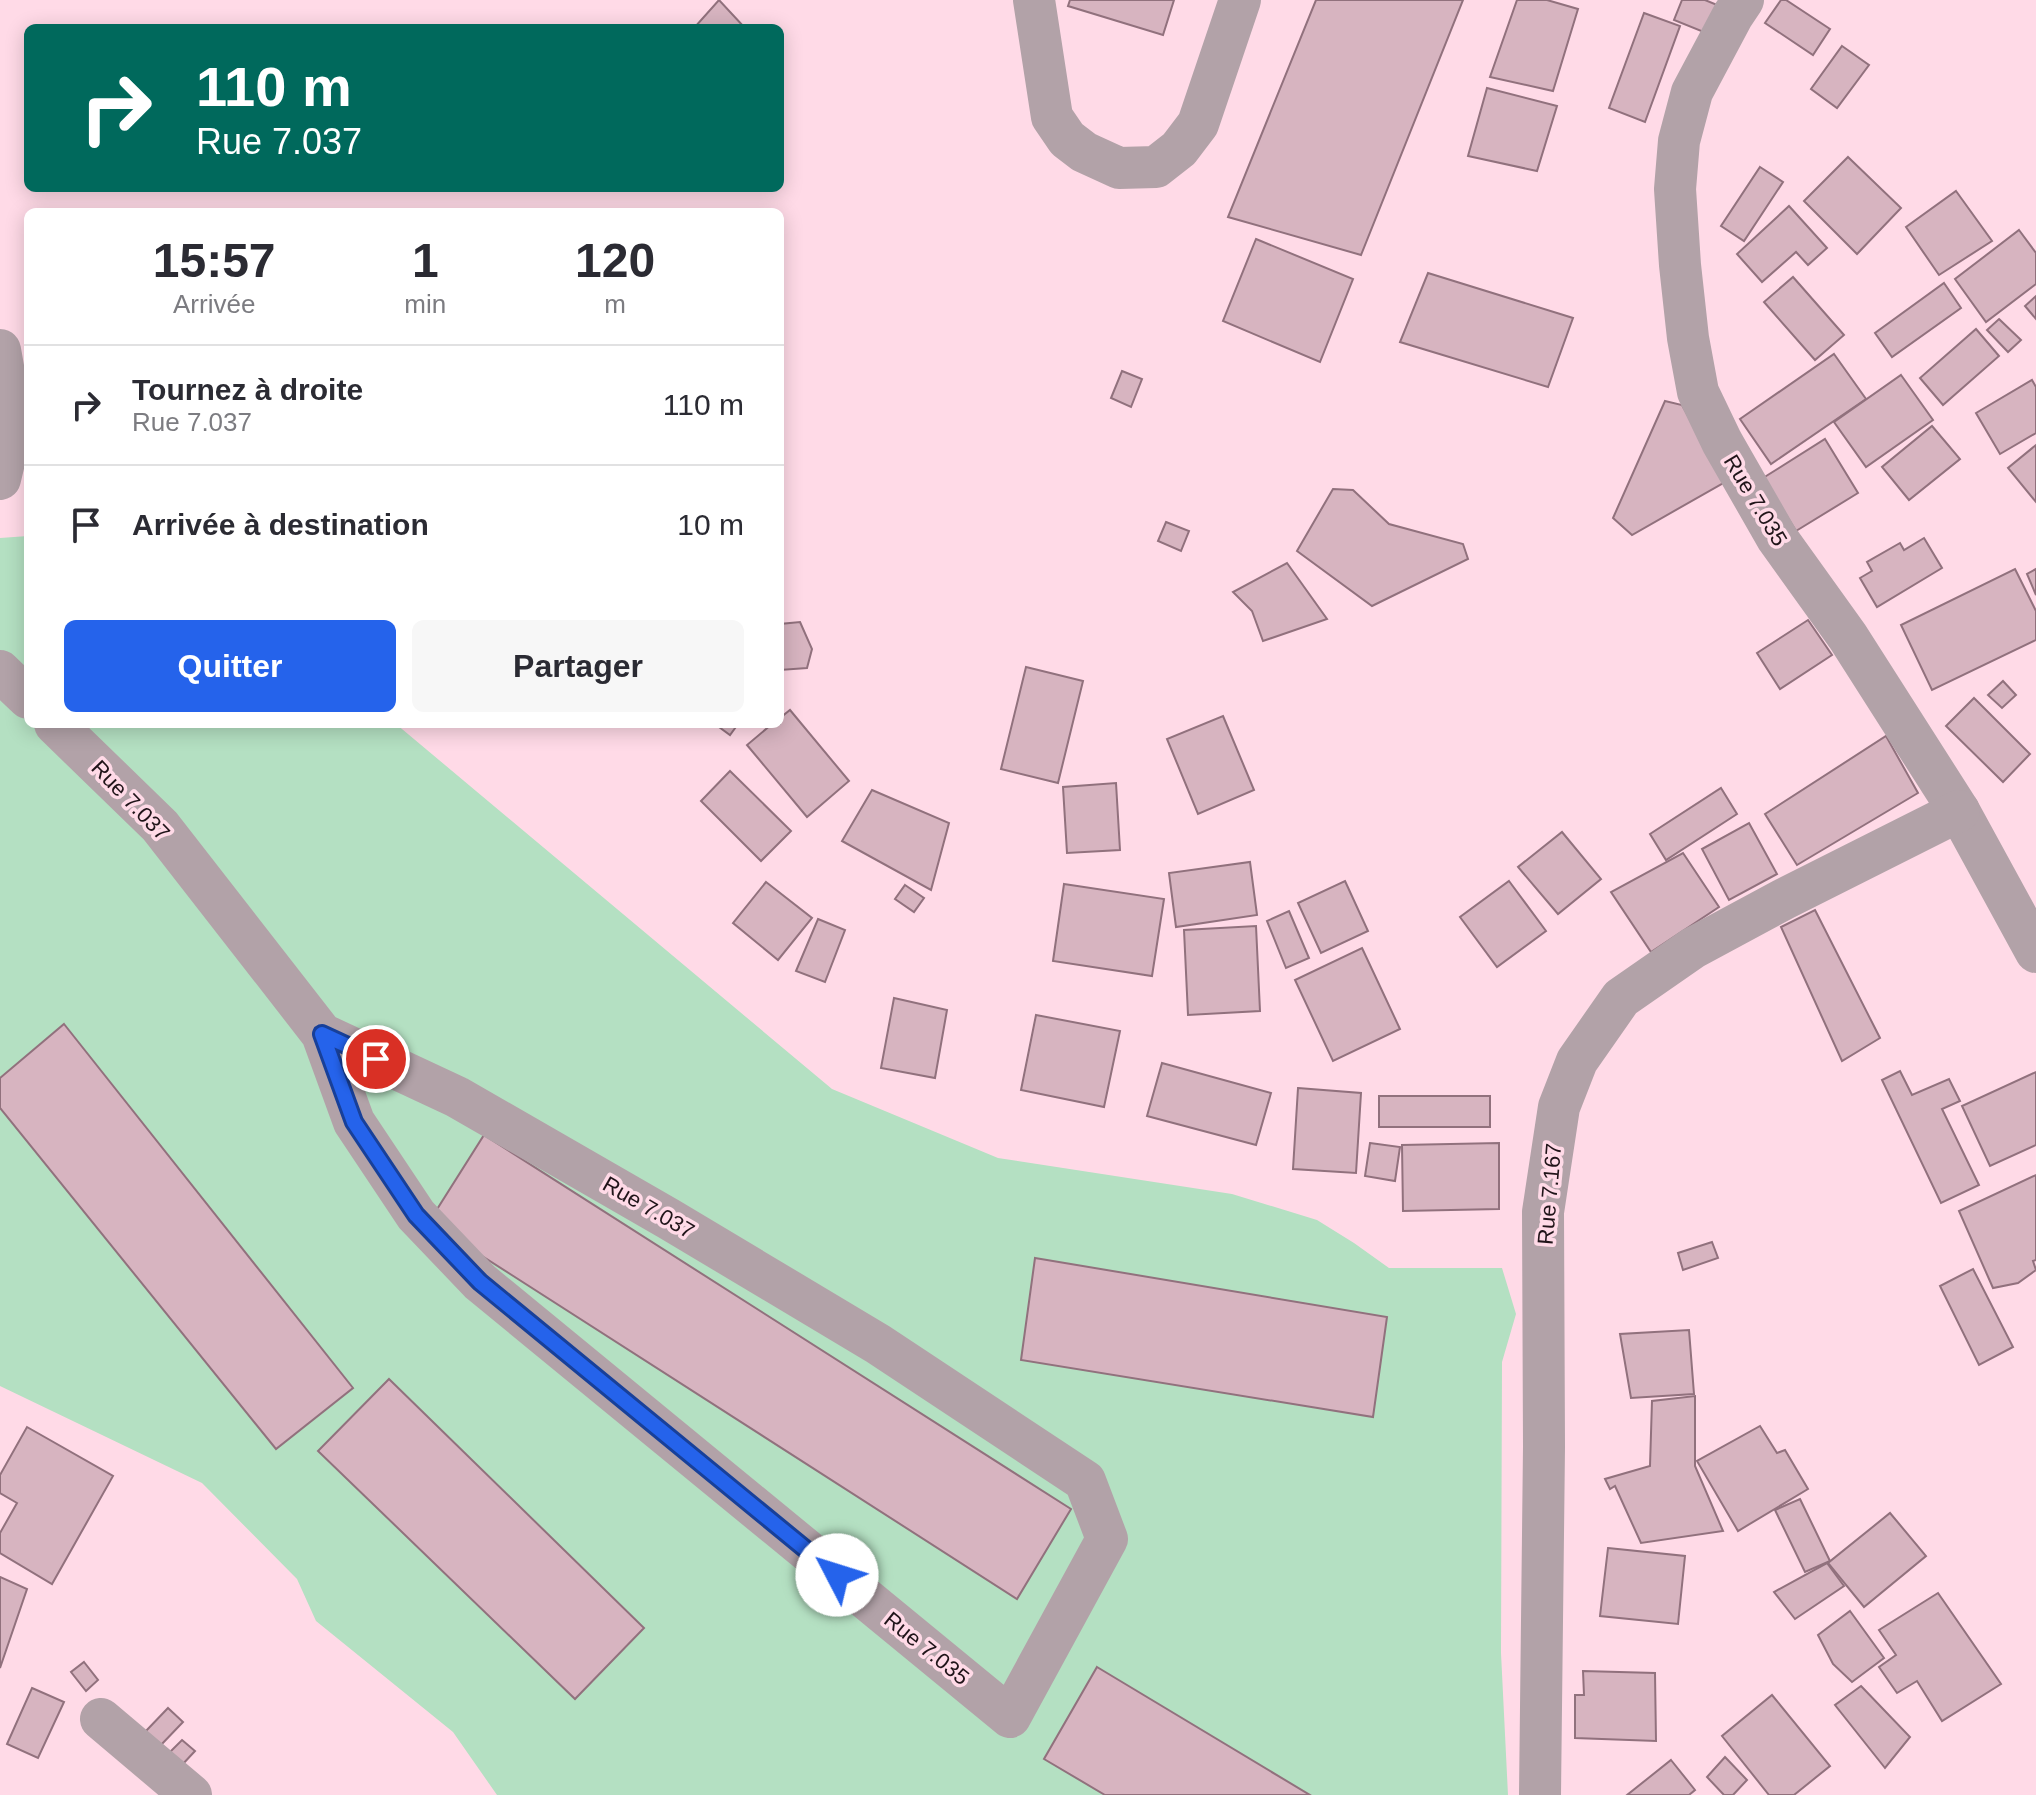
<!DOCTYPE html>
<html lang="fr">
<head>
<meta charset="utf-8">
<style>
	body { margin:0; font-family:Helvetica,sans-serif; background:#f7f7f7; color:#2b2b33; height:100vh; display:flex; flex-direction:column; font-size:30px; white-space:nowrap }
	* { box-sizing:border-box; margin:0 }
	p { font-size:26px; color:#7c7c81 }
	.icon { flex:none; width:44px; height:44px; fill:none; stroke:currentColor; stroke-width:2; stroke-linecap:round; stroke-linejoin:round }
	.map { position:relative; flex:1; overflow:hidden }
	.sheet { position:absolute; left:24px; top:208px; width:760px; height:520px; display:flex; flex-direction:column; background:#fff; border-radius:12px; box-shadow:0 4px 20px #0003 }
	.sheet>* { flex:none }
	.top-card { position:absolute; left:24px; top:24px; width:760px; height:168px; border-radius:12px; box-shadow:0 4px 20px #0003; background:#00695c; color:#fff; overflow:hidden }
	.pin { position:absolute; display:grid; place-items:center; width:68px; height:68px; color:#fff; margin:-34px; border:4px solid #fff; border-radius:50%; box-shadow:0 2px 8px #0007 }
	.me { position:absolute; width:88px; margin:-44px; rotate:310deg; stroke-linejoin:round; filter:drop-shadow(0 0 6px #0008) }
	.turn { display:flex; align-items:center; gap:28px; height:168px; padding:0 40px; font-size:36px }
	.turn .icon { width:104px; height:104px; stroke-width:2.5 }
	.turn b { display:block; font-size:56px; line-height:68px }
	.eta { display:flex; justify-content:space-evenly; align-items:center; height:136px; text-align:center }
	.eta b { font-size:48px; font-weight:700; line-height:56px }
	.button { display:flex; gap:16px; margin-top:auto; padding:16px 40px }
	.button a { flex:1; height:92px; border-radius:12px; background:#2563eb; color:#fff; font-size:32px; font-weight:700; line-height:92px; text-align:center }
	.button a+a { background:#f7f7f7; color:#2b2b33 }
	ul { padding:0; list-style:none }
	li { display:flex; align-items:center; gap:24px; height:120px; padding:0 40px; border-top:2px solid #e1e1e2 }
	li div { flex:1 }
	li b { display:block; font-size:30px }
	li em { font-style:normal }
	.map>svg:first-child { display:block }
</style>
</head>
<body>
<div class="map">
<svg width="2036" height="1795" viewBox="0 0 2036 1795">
	<rect width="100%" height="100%" fill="#ffdae7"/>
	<path fill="#b4e0c2" d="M 28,536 L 28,724 L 396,724 L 832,1089 L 998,1158 L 1232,1194 L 1317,1220 L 1354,1243 L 1389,1268 L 1502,1268 L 1516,1314 L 1502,1362 L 1501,1653 L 1508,1795 L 497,1795 L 453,1732 L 316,1621 L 297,1579 L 202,1483 L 0,1386 L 0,538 Z"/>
	<g fill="#d7b4c0" stroke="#91717d" stroke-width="2">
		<path d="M 719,0 L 745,28 L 694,28 Z"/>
		<path d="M 1070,0 L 1174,0 L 1163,35 L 1068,6 Z"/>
		<path d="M 1316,0 L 1463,0 L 1361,255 L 1228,217 Z"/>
		<path d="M 1517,0 L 1547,0 L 1578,9 L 1553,91 L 1490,77 Z"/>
		<path d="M 1682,0 L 1705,0 L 1727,9 L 1716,37 L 1674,20 Z"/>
		<path d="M 1781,0 L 1786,0 L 1830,29 L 1813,55 L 1765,23 Z"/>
		<path d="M 1644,13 L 1680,26 L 1645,122 L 1609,108 Z"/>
		<path d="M 1842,46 L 1869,65 L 1837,108 L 1811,89 Z"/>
		<path d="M 1487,88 L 1557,106 L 1537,171 L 1468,156 Z"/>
		<path d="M 1848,157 L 1901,208 L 1857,254 L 1804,201 Z"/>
		<path d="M 1760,167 L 1783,182 L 1744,241 L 1721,226 Z"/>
		<path d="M 1956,191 L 1992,241 L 1939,275 L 1906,227 Z"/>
		<path d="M 1789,206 L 1827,248 L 1808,265 L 1796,252 L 1762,282 L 1737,254 Z"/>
		<path d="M 2019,230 L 2036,253 L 2036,284 L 1986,322 L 1955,279 Z"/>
		<path d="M 1256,239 L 1353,279 L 1320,362 L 1223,321 Z"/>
		<path d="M 1428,273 L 1573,318 L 1548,387 L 1400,342 Z"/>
		<path d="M 1793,277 L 1844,335 L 1815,360 L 1764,302 Z"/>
		<path d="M 1944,283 L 1961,308 L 1892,357 L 1875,333 Z"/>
		<path d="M 2036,296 L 2036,319 L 2025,306 Z"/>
		<path d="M 1999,319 L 2021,340 L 2008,352 L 1987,330 Z"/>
		<path d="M 1976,329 L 1999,356 L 1943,405 L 1920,378 Z"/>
		<path d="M 1834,354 L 1866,399 L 1771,464 L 1740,419 Z"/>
		<path d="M 1122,371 L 1142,379 L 1131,407 L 1111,398 Z"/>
		<path d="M 1901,375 L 1933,420 L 1866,467 L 1834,422 Z"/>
		<path d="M 2032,380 L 2036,387 L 2036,433 L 2000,454 L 1976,413 Z"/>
		<path d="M 1665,401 L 1682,405 L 1725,482 L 1632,535 L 1613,518 Z"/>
		<path d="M 1932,426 L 1960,459 L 1909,500 L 1882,467 Z"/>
		<path d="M 1825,439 L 1858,493 L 1796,531 L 1763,478 Z"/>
		<path d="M 2036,445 L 2036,502 L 2008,468 Z"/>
		<path d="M 1333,489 L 1353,490 L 1389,524 L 1463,544 L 1468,559 L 1372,606 L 1297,551 Z"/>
		<path d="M 1166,522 L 1189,531 L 1181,551 L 1158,541 Z"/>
		<path d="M 1924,538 L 1942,568 L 1877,607 L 1860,578 L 1872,571 L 1867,562 L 1900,543 L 1904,550 Z"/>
		<path d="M 1287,563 L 1327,619 L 1263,641 L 1252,611 L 1233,592 Z"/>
		<path d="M 2015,569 L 2036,611 L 2036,640 L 1932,690 L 1901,625 Z"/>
		<path d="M 2036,569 L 2036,595 L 2027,574 Z"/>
		<path d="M 1808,620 L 1832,655 L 1780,689 L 1757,653 Z"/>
		<path d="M 800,622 L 812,649 L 807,668 L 780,670 L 780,624 Z"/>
		<path d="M 1026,667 L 1083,681 L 1058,783 L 1001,769 Z"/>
		<path d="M 2003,681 L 2016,695 L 2002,708 L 1988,695 Z"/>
		<path d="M 1974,698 L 2030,754 L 2003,782 L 1946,726 Z"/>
		<path d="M 790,710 L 849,781 L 807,817 L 747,745 L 772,724 L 780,724 L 780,718 Z"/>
		<path d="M 1223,716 L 1254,790 L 1198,814 L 1167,739 Z"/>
		<path d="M 721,724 L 738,724 L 730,735 L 719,727 Z"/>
		<path d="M 1886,736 L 1918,793 L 1797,865 L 1765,814 Z"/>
		<path d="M 730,771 L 791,831 L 761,861 L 701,801 Z"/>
		<path d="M 1116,783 L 1120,850 L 1067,853 L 1063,787 Z"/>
		<path d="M 1721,788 L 1737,814 L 1666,860 L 1650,834 Z"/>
		<path d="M 872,790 L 949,823 L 931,890 L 842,841 Z"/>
		<path d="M 1749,823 L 1777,874 L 1729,900 L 1702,849 Z"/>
		<path d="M 1562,832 L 1601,879 L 1558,914 L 1518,867 Z"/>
		<path d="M 1683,853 L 1719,907 L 1651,952 L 1611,892 Z"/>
		<path d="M 1250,862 L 1257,915 L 1176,927 L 1169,873 Z"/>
		<path d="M 1345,881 L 1368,931 L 1321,953 L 1298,903 Z"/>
		<path d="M 1509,881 L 1546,931 L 1497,967 L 1460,917 Z"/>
		<path d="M 766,882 L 812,918 L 778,960 L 733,923 Z"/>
		<path d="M 1064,884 L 1164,899 L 1152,976 L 1053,961 Z"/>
		<path d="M 905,885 L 924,898 L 914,912 L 895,899 Z"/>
		<path d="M 1815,910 L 1880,1038 L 1842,1061 L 1781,927 Z"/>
		<path d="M 1289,911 L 1309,958 L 1286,968 L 1267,921 Z"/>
		<path d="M 818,919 L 845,930 L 825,982 L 796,971 Z"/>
		<path d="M 1256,926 L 1260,1011 L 1188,1015 L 1184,930 Z"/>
		<path d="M 1362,948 L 1400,1029 L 1333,1061 L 1295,980 Z"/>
		<path d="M 894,998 L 947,1010 L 935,1078 L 881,1068 Z"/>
		<path d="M 1036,1015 L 1120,1031 L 1104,1107 L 1021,1090 Z"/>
		<path d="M 64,1024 L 353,1388 L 276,1449 L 0,1108 L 0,1078 Z"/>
		<path d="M 1162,1063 L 1271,1093 L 1256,1145 L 1147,1116 Z"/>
		<path d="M 1900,1071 L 1912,1095 L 1949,1079 L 1960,1101 L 1942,1109 L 1979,1185 L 1941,1203 L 1882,1080 Z"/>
		<path d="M 2036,1072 L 2036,1145 L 1990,1166 L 1962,1106 Z"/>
		<path d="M 1298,1088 L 1361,1093 L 1356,1173 L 1293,1169 Z"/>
		<rect x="1379" y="1096" width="111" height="31"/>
		<path d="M 484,1135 L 1071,1509 L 1017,1599 L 429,1222 Z"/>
		<path d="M 1370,1143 L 1400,1147 L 1395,1181 L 1365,1176 Z"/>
		<path d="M 1499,1143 L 1499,1209 L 1403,1211 L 1402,1145 Z"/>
		<path d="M 2036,1175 L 2036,1260 L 2033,1261 L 2036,1270 L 2018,1283 L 1993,1288 L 1959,1211 Z"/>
		<path d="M 1712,1242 L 1718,1258 L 1683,1270 L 1678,1253 Z"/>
		<path d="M 1035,1258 L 1387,1317 L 1373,1417 L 1021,1360 Z"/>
		<path d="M 1973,1269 L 2013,1347 L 1979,1365 L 1940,1286 Z"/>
		<path d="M 1689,1330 L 1694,1394 L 1631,1398 L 1620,1334 Z"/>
		<path d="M 389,1379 L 644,1628 L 575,1699 L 318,1451 Z"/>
		<path d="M 1695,1396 L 1695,1466 L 1723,1531 L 1641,1543 L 1615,1486 L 1610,1489 L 1605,1479 L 1650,1466 L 1652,1401 Z"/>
		<path d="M 1760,1426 L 1777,1453 L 1785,1450 L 1808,1489 L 1738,1531 L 1697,1461 Z"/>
		<path d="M 27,1427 L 113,1476 L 52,1584 L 0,1553 L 0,1533 L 17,1503 L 0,1493 L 0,1475 Z"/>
		<path d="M 1800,1499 L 1830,1561 L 1805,1572 L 1775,1510 Z"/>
		<path d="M 1890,1513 L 1926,1556 L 1864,1607 L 1828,1563 Z"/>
		<path d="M 1608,1548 L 1685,1556 L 1678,1624 L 1600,1616 Z"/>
		<path d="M 1827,1563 L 1844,1586 L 1795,1619 L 1774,1592 Z"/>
		<path d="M 0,1577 L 27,1589 L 0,1668 Z"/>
		<path d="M 1938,1593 L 2001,1684 L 1942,1721 L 1917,1681 L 1897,1693 L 1879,1667 L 1896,1655 L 1879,1630 Z"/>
		<path d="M 1850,1611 L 1884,1658 L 1852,1682 L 1833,1664 L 1818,1635 Z"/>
		<path d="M 84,1662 L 98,1680 L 86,1691 L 71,1672 Z"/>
		<path d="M 1097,1667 L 1310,1795 L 1105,1795 L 1044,1759 Z"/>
		<path d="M 1583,1671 L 1655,1673 L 1656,1741 L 1575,1738 L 1575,1695 L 1584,1695 Z"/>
		<path d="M 1861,1686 L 1910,1737 L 1885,1768 L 1835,1705 Z"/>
		<path d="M 32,1688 L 64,1702 L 38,1758 L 7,1744 Z"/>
		<path d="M 1772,1695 L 1830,1766 L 1794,1795 L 1769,1795 L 1722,1736 Z"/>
		<path d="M 168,1708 L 183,1722 L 159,1747 L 144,1733 Z"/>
		<path d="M 182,1740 L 195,1751 L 181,1766 L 168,1754 Z"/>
		<path d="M 1725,1757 L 1747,1780 L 1733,1795 L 1724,1795 L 1707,1777 Z"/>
		<path d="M 1671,1760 L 1695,1790 L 1689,1795 L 1627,1795 Z"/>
	</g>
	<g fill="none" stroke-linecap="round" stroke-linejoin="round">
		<g stroke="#b2a2a8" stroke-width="42">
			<path d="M 1034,0 L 1052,117 L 1067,139 L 1084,152 L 1119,168 L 1156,167 L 1179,149 L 1198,124 L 1240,0"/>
			<path d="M 1743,0 L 1733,15 L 1692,92 L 1679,141 L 1675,189 L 1680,265 L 1688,338 L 1698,392 L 1722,442 L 1777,538 L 1848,637 L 1959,811 L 2036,952"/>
			<path d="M 0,350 L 6,384 L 9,441 L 0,479"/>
			<path d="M 0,671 L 28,698"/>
			<path d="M 55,724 L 160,826 L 322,1034 L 457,1097 L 669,1219 L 878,1344 L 1085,1481 L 1107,1539 L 1010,1717 L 480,1282 L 416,1215 L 354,1122 L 322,1034"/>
			<path d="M 101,1719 L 191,1795"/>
			<path d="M 1540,1795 L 1544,1447 L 1543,1212 L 1559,1107 L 1577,1061 L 1621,998 L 1693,948 L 1784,899 L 1959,811"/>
		</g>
	</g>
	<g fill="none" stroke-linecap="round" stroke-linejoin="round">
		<g stroke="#184099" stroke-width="20">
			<path id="route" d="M 376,1059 L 322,1034 L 354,1122 L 416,1215 L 480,1282 L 837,1575"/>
		</g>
		<use href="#route" stroke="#2563eb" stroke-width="14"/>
	</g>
	<g text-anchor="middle" stroke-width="7" stroke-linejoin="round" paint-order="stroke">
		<g font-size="22" fill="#201419" stroke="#ffdae7">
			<text transform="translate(1756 500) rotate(59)" y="8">Rue 7.035</text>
			<text transform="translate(131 800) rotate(46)" y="8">Rue 7.037</text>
			<text transform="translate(1549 1194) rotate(-85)" y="8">Rue 7.167</text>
			<text transform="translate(649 1207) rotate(30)" y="8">Rue 7.037</text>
			<text transform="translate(927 1648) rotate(39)" y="8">Rue 7.035</text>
		</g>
	</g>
</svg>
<div class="pin" style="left:376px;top:1059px;background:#d93025"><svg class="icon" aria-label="arrive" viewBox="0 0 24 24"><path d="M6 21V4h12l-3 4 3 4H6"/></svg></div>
<svg class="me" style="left:837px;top:1575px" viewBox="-20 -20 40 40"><circle r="19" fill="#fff"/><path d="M0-13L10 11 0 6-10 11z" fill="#2563eb"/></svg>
<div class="top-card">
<div class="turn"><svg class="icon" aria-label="right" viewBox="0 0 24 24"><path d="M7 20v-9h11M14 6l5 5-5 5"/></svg><div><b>110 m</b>Rue 7.037</div></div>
</div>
<section class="sheet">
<div class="eta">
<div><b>15:57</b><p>Arrivée</p></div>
<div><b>1</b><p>min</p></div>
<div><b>120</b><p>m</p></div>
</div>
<ul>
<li><svg class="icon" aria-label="right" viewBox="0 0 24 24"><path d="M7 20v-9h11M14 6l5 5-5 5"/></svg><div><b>Tournez à droite</b><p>Rue 7.037</p></div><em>110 m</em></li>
<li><svg class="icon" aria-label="arrive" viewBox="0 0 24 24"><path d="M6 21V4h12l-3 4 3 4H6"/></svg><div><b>Arrivée à destination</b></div><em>10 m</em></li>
</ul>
<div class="button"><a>Quitter</a><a>Partager</a></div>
</section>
</div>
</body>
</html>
